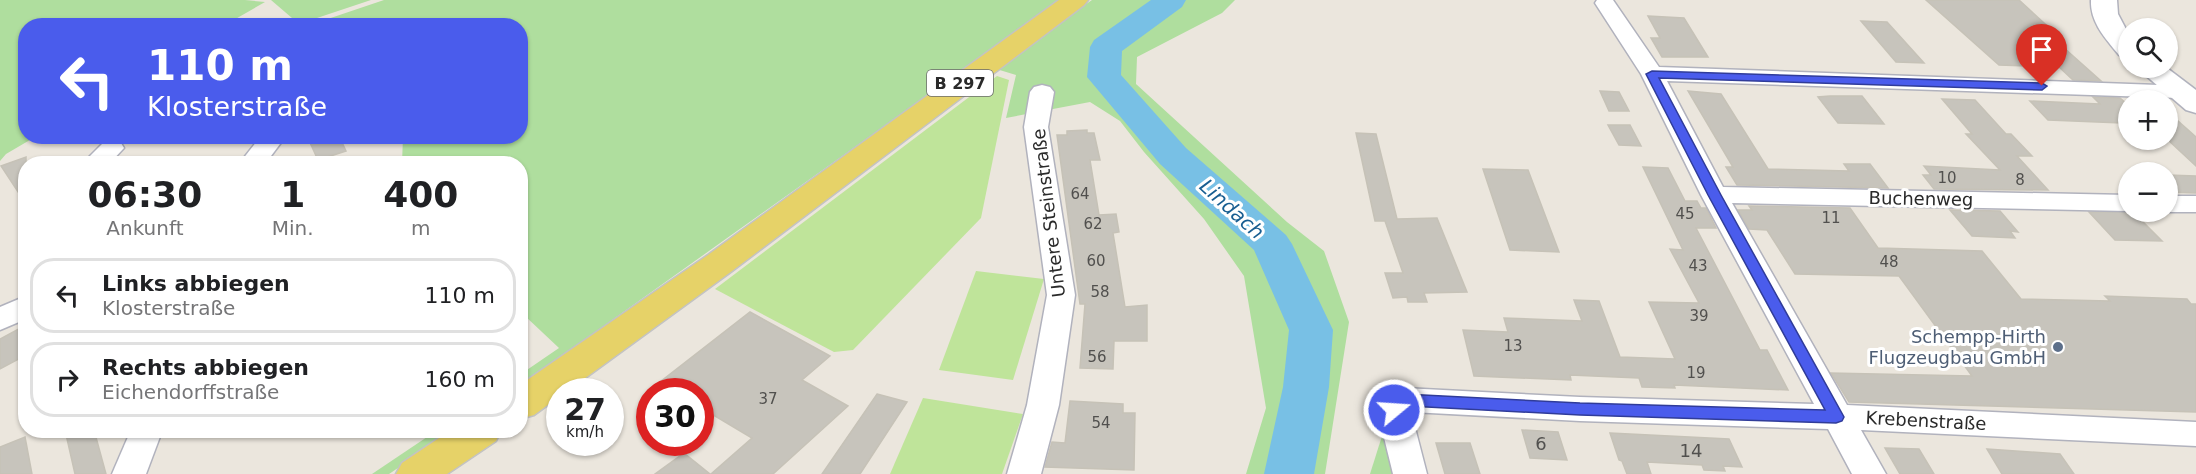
<!DOCTYPE html>
<html lang="de">
<head>
<meta charset="utf-8">
<style>
	body { margin:0; font-family:"DejaVu Sans",sans-serif; background:#f2f2f2; color:#202124; height:100vh; display:flex; flex-direction:column; font-size:22px; white-space:nowrap }
	* { box-sizing:border-box; margin:0 }
	p { font-size:20px; color:#757577 }
	.icon { flex:none; width:33px; height:33px; fill:none; stroke:currentColor; stroke-width:2; stroke-linecap:round; stroke-linejoin:round }
	.map { position:relative; flex:1; overflow:hidden }
	.drawer { position:absolute; left:18px; top:156px; width:510px; height:282px; display:flex; flex-direction:column; background:#fff; border-radius:24px; box-shadow:0 2px 4px #0004 }
	.drawer>* { flex:none }
	.hud { position:absolute; left:18px; top:18px; width:510px; height:126px; border-radius:24px; box-shadow:0 2px 4px #0004; background:#4a5cec; color:#fff; overflow:hidden }
	.tools { position:absolute; left:2118px; top:18px; display:grid; gap:12px }
	.tools a { display:grid; place-items:center; width:60px; height:60px; border-radius:50%; background:#fff; box-shadow:0 2px 4px #0004; font-size:30px }
	.speed { position:absolute; left:546px; top:378px; display:flex; gap:12px; font-size:30px; font-weight:700; text-align:center }
	.speed>* { display:grid; place-content:center; width:78px; height:78px; border-radius:50%; background:#fff; box-shadow:0 2px 4px #0004; line-height:1 }
	.speed small { font-size:15px; font-weight:400 }
	.speed .limit { border:9px solid #d22; background:#fff; color:#111 }
	.pin { position:absolute; display:grid; place-items:center; width:51px; height:51px; color:#fff; margin:-62px -26px; border-radius:50% 50% 50% 0; rotate:-45deg; box-shadow:0 0 6px #0007 }
	.pin .icon { rotate:45deg }
	.me { position:absolute; width:66px; margin:-33px; rotate:72deg; stroke-linejoin:round; filter:drop-shadow(0 0 4px #0008) }
	.turn { display:flex; align-items:center; gap:21px; height:126px; padding:0 30px; font-size:27px }
	.turn .icon { width:78px; height:78px; stroke-width:2.5 }
	.turn b { display:block; font-size:42px; line-height:51px }
	.eta { display:flex; justify-content:space-evenly; align-items:center; height:102px; text-align:center }
	.eta b { font-size:36px; font-weight:600; line-height:42px }
	ul { padding:0; list-style:none }
	li { display:flex; align-items:center; gap:18px; height:75px; margin:0 12px 9px; padding:0 18px; border:3px solid #e0e0e0; border-radius:24px }
	li div { flex:1 }
	li b { display:block; font-size:22px }
	li em { font-style:normal }
	.map>svg:first-child { display:block }
</style>
</head>
<body>
<div class="map">
<svg width="2196" height="474" viewBox="0 0 2196 474">
	<rect width="100%" height="100%" fill="#ebe6dd"/>
	<g fill="#afde9e">
		<path d="M 0,0 L 245,0 L 265,2 L 225,25 L 26,26 L 26,136 L 35,137 L 6,154 L 0,161 Z"/>
		<path d="M 271,0 L 371,0 L 299,24 Z"/>
		<path d="M 384,0 L 1061,0 L 521,385 L 521,374 L 559,348 L 525,316 L 521,318 L 520,164 L 402,163 L 403,137 L 520,136 L 520,26 L 307,26 Z"/>
		<path d="M 1092,0 L 1235,0 L 1222,13 L 1137,57 L 1136,84 L 1287,222 L 1324,251 L 1349,322 L 1325,474 L 1246,474 L 1266,408 L 1244,276 L 1204,219 L 1144,152 L 1120,121 L 1090,102 L 1006,118 L 1016,75 L 993,68 Z"/>
		<path d="M 436,431 L 453,431 L 389,474 L 372,474 Z"/>
		<path d="M 1394,435 L 1404,474 L 1370,474 L 1382,436 Z"/>
	</g>
	<g fill="#bfe49a">
		<path d="M 997,76 L 1009,80 L 981,218 L 853,350 L 834,352 L 715,289 Z"/>
		<path d="M 976,271 L 1044,279 L 1013,380 L 939,370 Z"/>
		<path d="M 923,398 L 1023,414 L 1002,474 L 890,474 Z"/>
	</g>
	<g fill="none" stroke-linecap="round" stroke-linejoin="round">
		<path fill="#78c0e5" fill-rule="evenodd" d="M 1151,0 L 1186,0 L 1182,7 L 1122,51 L 1121,75 L 1186,148 L 1286,235 L 1292,244 L 1333,330 L 1329,387 L 1314,474 L 1264,474 L 1283,387 L 1289,330 L 1254,250 L 1160,164 L 1087,77 L 1090,47 L 1094,40 Z"/>
	</g>
	<g fill="#c7c4bc" stroke="#c6c2b7" stroke-width="1.5">
		<path d="M 1926,0 L 2019,0 L 2056,34 L 2052,34 L 2058,39 L 2054,39 L 2101,81 L 2073,80 L 2059,67 L 1999,65 Z"/>
		<path d="M 1648,16 L 1684,18 L 1708,57 L 1662,57 L 1651,38 L 1660,38 Z"/>
		<path d="M 1861,21 L 1887,22 L 1924,63 L 1896,62 Z"/>
		<path d="M 1600,91 L 1619,92 L 1629,111 L 1609,111 Z"/>
		<path d="M 1688,91 L 1721,94 L 1768,169 L 1849,171 L 1844,164 L 1870,164 L 1888,188 L 1737,185 L 1726,167 L 1733,167 Z"/>
		<path d="M 1830,96 L 1862,96 L 1884,124 L 1838,123 L 1818,97 Z"/>
		<path d="M 2093,97 L 2120,98 L 2128,105 L 2128,130 L 2122,123 L 2048,120 L 2030,101 L 2100,104 Z"/>
		<path d="M 1942,99 L 1975,100 L 2006,134 L 2011,134 L 2032,156 L 2017,156 L 2048,190 L 1934,189 L 1923,175 L 1931,175 L 1924,166 L 2000,170 L 1966,134 L 1972,134 Z"/>
		<path d="M 2168,112 L 2196,137 L 2196,166 L 2168,140 Z"/>
		<path d="M 1608,125 L 1630,125 L 1641,146 L 1619,145 Z"/>
		<path d="M 1087,130 L 1087,133 L 1094,133 L 1100,160 L 1090,160 L 1099,215 L 1116,214 L 1119,232 L 1113,233 L 1125,307 L 1147,305 L 1147,341 L 1114,341 L 1113,369 L 1080,368 L 1085,304 L 1080,304 L 1057,135 L 1067,135 L 1067,131 Z"/>
		<path d="M 1356,133 L 1376,134 L 1397,219 L 1437,218 L 1467,292 L 1424,293 L 1427,302 L 1408,302 L 1407,297 L 1393,298 L 1385,273 L 1403,273 L 1385,221 L 1375,221 Z"/>
		<path d="M 307,136 L 339,136 L 346,151 L 318,160 Z"/>
		<path d="M 26,157 L 26,204 L 1,166 Z"/>
		<path d="M 1643,167 L 1668,168 L 1685,201 L 1697,201 L 1701,208 L 1706,208 L 1716,228 L 1696,228 L 1760,350 L 1767,350 L 1788,390 L 1674,385 L 1675,388 L 1642,387 L 1639,378 L 1570,375 L 1571,380 L 1474,376 L 1463,330 L 1508,332 L 1504,318 L 1582,321 L 1574,300 L 1599,301 L 1620,357 L 1675,359 L 1649,302 L 1699,303 L 1670,249 L 1683,250 Z"/>
		<path d="M 1483,169 L 1528,170 L 1559,252 L 1510,250 Z"/>
		<path d="M 2168,175 L 2196,176 L 2196,193 L 2168,192 Z"/>
		<path d="M 1749,206 L 1850,208 L 1878,248 L 1982,251 L 2021,299 L 2110,301 L 2105,296 L 2187,299 L 2191,304 L 2196,304 L 2196,412 L 1849,402 L 1831,373 L 1972,376 L 1899,276 L 1795,274 L 1767,230 L 1749,229 L 1738,210 L 1752,210 Z"/>
		<path d="M 1950,210 L 2000,211 L 2018,232 L 2010,231 L 2015,238 L 1972,236 Z"/>
		<path d="M 2089,212 L 2133,212 L 2162,241 L 2115,240 Z"/>
		<path d="M 750,312 L 830,356 L 802,380 L 848,406 L 773,474 L 711,474 L 752,438 L 700,407 L 700,392 L 676,392 L 660,382 Z"/>
		<path d="M 26,325 L 26,355 L 0,369 L 0,339 Z"/>
		<path d="M 877,394 L 907,402 L 860,474 L 822,474 Z"/>
		<path d="M 1070,401 L 1123,404 L 1123,413 L 1135,413 L 1134,470 L 1045,467 L 1052,442 L 1065,443 Z"/>
		<path d="M 65,430 L 94,430 L 106,474 L 75,474 Z"/>
		<path d="M 1522,430 L 1558,432 L 1567,460 L 1530,458 Z"/>
		<path d="M 1610,433 L 1729,439 L 1742,467 L 1723,466 L 1725,471 L 1704,470 L 1702,465 L 1647,462 L 1651,474 L 1627,474 L 1622,461 L 1619,460 Z"/>
		<path d="M 25,437 L 32,474 L 0,474 L 0,447 Z"/>
		<path d="M 1436,443 L 1470,443 L 1480,474 L 1445,474 Z"/>
		<path d="M 1885,448 L 1919,449 L 1934,474 L 1900,474 Z"/>
		<path d="M 1987,449 L 2060,454 L 2074,474 L 2002,474 Z"/>
		<path d="M 684,453 L 710,474 L 655,474 Z"/>
	</g>
	<g fill="none" stroke-linecap="round" stroke-linejoin="round">
		<g stroke="#b1b2bd" stroke-width="3">
			<g id="street">
				<path d="M 1597,0 L 1613,0 L 1659,67 L 2187,86 L 2191,91 L 2187,96 L 2179,98 L 1667,81 L 1723,187 L 2128,195 L 2128,211 L 1732,203 L 1847,405 L 2196,422 L 2196,446 L 1861,430 L 1886,474 L 1852,474 L 1828,429 L 1580,421 L 1411,412 L 1427,474 L 1393,474 L 1377,409 C 1384,397 1391,392 1404,388 L 1580,397 L 1814,404 L 1701,195 L 1641,74 L 1595,3 Z"/>
				<path d="M 1042,85 L 1050,87 L 1054,92 L 1048,127 L 1075,295 L 1059,405 L 1041,474 L 1007,474 L 1027,405 L 1047,295 L 1024,127 L 1030,92 L 1034,87 Z"/>
				<path d="M 261,136 L 286,136 L 265,164 L 239,164 Z"/>
				<path d="M 112,141 L 121,143 L 124,148 L 109,164 L 82,164 L 103,143 Z"/>
				<path d="M 2168,196 L 2196,196 L 2196,212 L 2166,212 L 2168,212 Z"/>
				<path d="M 26,296 L 26,319 L 0,330 L 0,307 Z"/>
				<path d="M 131,430 L 159,430 L 161,434 L 146,474 L 112,474 Z"/>
			</g>
		</g>
		<g stroke="#b1b2bd" stroke-width="3">
			<g id="secondary">
				<path d="M 2091,0 L 2117,0 L 2118,14 L 2128,33 L 2128,57 L 2119,55 C 2105,38 2090,22 2091,0 Z"/>
				<path d="M 2137,68 L 2167,68 L 2196,90 L 2196,113 L 2186,110 Z"/>
			</g>
		</g>
		<g stroke="#c3c3c3" stroke-width="3">
			<g id="primary">
				<path d="M 1059,0 L 1088,0 L 1084,5 L 732,271 L 566,392 L 560,392 L 560,396 L 534,415 L 520,419 L 520,385 L 708,255 Z"/>
				<path d="M 451,430 L 501,430 L 496,441 L 447,474 L 396,474 L 402,463 Z"/>
			</g>
		</g>
		<use href="#street" fill="#fff" fill-rule="evenodd"/>
		<use href="#secondary" fill="#fff" fill-rule="evenodd"/>
		<use href="#primary" fill="#e6d268" fill-rule="evenodd"/>
	</g>
	<path fill="#4a5cec" stroke="#303c99" stroke-width="1.5" d="M 1652,71 L 2042,83 L 2047,86 L 2042,90 L 1659,78 L 1721,195 L 1844,417 L 1842,421 L 1836,423 L 1580,415 L 1408,406 L 1399,414 L 1388,414 L 1385,410 L 1399,396 L 1404,394 L 1580,403 L 1825,410 L 1708,195 L 1646,74 Z"/>
	<circle fill="#5c6f8a" stroke="#fff" stroke-width="2" cx="2058" cy="347" r="6"/>
	<g text-anchor="middle" stroke-width="6" stroke-linejoin="round" paint-order="stroke">
		<g font-size="15" fill="#51504e">
			<text x="1947" y="183">10</text>
			<text x="2020" y="185">8</text>
			<text x="1080" y="199">64</text>
			<text x="1685" y="219">45</text>
			<text x="1831" y="223">11</text>
			<text x="1093" y="229">62</text>
			<text x="1096" y="266">60</text>
			<text x="1889" y="267">48</text>
			<text x="1698" y="271">43</text>
			<text x="1100" y="297">58</text>
			<text x="1699" y="321">39</text>
			<text x="1513" y="351">13</text>
			<text x="1097" y="362">56</text>
			<text x="1696" y="378">19</text>
			<text x="768" y="404">37</text>
			<text x="1101" y="428">54</text>
		</g>
		<rect fill="#fff" stroke="#6a6a6a" stroke-width="1.5" x="927" y="70" width="66" height="26" rx="4.5"/>
		<g font-size="16" font-weight="bold" fill="#2a2a2a">
			<text x="960" y="89">B 297</text>
		</g>
		<g font-size="18" fill="#2a2a2a" stroke="#fff">
			<text transform="translate(1921 199) rotate(1)" y="6">Buchenweg</text>
			<text transform="translate(1049 213) rotate(-97)" y="6">Untere Steinstraße</text>
			<text transform="translate(1926 421) rotate(3)" y="6">Krebenstraße</text>
		</g>
		<g font-size="18" fill="#4e5e75" stroke="#fff" text-anchor="end">
			<text x="2046" y="343">Schempp-Hirth<tspan x="2046" dy="21">Flugzeugbau GmbH</tspan></text>
		</g>
		<g font-size="18" fill="#51504e">
			<text x="1541" y="450">6</text>
			<text x="1691" y="457">14</text>
		</g>
		<g font-size="20" font-style="italic" fill="#185e91" stroke="#fff">
			<text transform="translate(1232 209) rotate(42)" y="7">Lindach</text>
		</g>
	</g>
</svg>
<div class="tools">
<a><svg class="icon" aria-label="search" viewBox="0 0 24 24"><circle cx="10" cy="10" r="6"/><path d="M15 15l6 6"/></svg></a>
<a>+</a>
<a>−</a>
</div>
<div class="speed"><div>27<small>km/h</small></div><div class="limit">30</div></div>
<div class="pin" style="left:2042px;top:86px;background:#d93025"><svg class="icon" aria-label="arrive" viewBox="0 0 24 24"><path d="M6 21V4h12l-3 4 3 4H6"/></svg></div>
<svg class="me" style="left:1394px;top:410px" viewBox="-20 -20 40 40"><circle r="17" fill="#4a5cec" stroke="#fff" stroke-width="3"/><path d="M0-11L8 9 0 5-8 9z" fill="#fff"/></svg>
<div class="hud">
<div class="turn"><svg class="icon" aria-label="left" viewBox="0 0 24 24"><path d="M17 20v-9H6M10 6l-5 5 5 5"/></svg><div><b>110 m</b>Klosterstraße</div></div>
</div>
<section class="drawer">
<div class="eta">
<div><b>06:30</b><p>Ankunft</p></div>
<div><b>1</b><p>Min.</p></div>
<div><b>400</b><p>m</p></div>
</div>
<ul>
<li><svg class="icon" aria-label="left" viewBox="0 0 24 24"><path d="M17 20v-9H6M10 6l-5 5 5 5"/></svg><div><b>Links abbiegen</b><p>Klosterstraße</p></div><em>110 m</em></li>
<li><svg class="icon" aria-label="right" viewBox="0 0 24 24"><path d="M7 20v-9h11M14 6l5 5-5 5"/></svg><div><b>Rechts abbiegen</b><p>Eichendorffstraße</p></div><em>160 m</em></li>
</ul>
</section>
</div>
</body>
</html>
